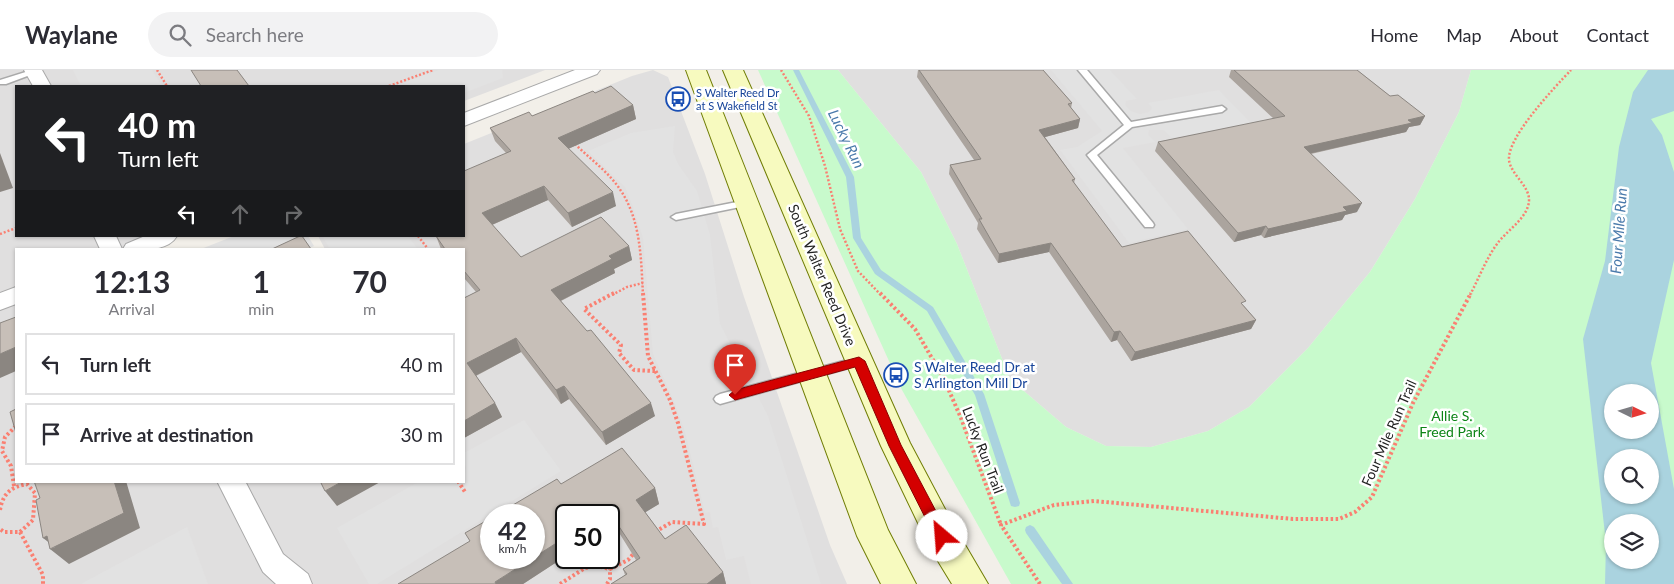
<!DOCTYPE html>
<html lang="en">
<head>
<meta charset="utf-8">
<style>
	body { margin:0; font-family:Lato,sans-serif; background:#f2f2f3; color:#2b2b33; height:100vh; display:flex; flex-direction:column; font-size:19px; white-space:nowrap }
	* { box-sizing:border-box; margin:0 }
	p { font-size:16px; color:#7c7c81 }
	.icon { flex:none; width:28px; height:28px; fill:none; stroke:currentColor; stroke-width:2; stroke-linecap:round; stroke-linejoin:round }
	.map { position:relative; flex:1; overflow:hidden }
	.side { position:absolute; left:15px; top:178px; width:450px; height:235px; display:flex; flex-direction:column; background:#fff; border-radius:0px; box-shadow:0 1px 4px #0004 }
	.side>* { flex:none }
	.banner { position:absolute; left:15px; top:15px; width:450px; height:152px; border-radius:0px; box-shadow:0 1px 4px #0004; background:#202124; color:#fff; overflow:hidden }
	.needle { width:32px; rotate:95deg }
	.controls { position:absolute; left:1604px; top:314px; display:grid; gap:10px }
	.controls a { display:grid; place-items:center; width:55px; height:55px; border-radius:50%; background:#fff; box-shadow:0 1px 4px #0004; font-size:25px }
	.speed { position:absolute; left:480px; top:434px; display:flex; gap:10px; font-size:25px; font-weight:700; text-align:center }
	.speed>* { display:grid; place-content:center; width:65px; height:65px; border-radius:50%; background:#fff; box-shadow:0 1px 4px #0004; line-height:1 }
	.speed small { font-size:12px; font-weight:400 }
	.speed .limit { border:2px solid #111; border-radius:8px; background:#fff; color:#111 }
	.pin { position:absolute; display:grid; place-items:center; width:42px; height:42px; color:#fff; margin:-51px -21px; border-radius:50% 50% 50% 0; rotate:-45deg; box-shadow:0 0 5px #0007 }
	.pin .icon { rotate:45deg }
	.me { position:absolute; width:55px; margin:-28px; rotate:333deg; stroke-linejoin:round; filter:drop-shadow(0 0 4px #0008) }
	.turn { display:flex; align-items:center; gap:18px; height:105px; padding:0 20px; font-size:22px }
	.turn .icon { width:65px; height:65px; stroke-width:2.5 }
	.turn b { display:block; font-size:35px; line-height:42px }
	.lanes { display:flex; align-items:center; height:48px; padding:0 20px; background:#0003; justify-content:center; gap:25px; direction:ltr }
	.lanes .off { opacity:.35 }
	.eta { display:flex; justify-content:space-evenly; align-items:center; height:85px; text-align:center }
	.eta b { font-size:30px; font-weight:700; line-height:35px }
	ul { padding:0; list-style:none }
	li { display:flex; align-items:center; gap:15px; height:62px; margin:0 10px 8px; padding:0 10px; border:2px solid #e1e1e2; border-radius:0px }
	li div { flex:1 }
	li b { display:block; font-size:19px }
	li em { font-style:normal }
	header { display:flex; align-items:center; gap:30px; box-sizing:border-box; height:70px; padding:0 25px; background:#fff; border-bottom:1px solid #e1e1e2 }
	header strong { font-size:24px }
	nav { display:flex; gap:28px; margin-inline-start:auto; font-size:18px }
	.search { width:350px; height:45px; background:#f2f2f3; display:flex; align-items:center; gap:12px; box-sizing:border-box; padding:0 18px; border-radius:28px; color:#7c7c81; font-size:19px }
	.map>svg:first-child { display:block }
</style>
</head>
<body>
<header>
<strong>Waylane</strong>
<div class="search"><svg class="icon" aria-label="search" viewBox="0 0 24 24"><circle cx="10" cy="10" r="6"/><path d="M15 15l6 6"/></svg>Search here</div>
<nav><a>Home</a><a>Map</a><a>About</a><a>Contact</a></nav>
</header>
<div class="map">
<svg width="1674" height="514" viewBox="0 0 1674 514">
	<rect width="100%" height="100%" fill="#f2efe9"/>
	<g fill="#e0dfdf" fill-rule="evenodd">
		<path d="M 0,0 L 545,0 L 464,31 L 464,16 L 16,16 L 16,166 L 153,166 L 157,179 L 16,179 L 16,411 L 464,411 L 464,179 L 325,179 L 318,166 L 464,166 L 464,74 L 632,6 L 653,0 L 668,7 L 705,104 L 744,227 L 830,475 L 847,514 L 0,514 ZM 491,445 L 534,445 L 534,488 L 491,488 ZM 566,445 L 609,445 L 609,488 L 566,488 Z"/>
		<path d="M 838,0 L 1471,0 L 1459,42 L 1415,129 L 1370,202 L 1308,278 L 1249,337 L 1208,361 L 1151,377 L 1106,376 L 1066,357 L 1010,309 L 957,174 L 921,102 Z"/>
	</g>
	<path fill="#c8facc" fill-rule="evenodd" d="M 758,0 L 838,0 L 921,102 L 957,174 L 1010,309 L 1066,357 L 1106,376 L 1151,377 L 1208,361 L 1249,337 L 1308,278 L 1370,202 L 1415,129 L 1459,42 L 1471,0 L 1674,0 L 1674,514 L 1011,514 L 902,320 ZM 1612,322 L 1650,322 L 1650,360 L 1612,360 ZM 1612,388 L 1650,388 L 1650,425 L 1612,425 ZM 1612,452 L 1650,452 L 1650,490 L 1612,490 Z"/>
	<g fill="#e2e2e2">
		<path d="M 73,0 L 152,0 L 162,16 L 81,16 Z"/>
		<path d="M 439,0 L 502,0 L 503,8 L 464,23 L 464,16 L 397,15 Z"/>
		<path d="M 1051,0 L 1110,0 L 1137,29 L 1126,31 L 1125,35 L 1131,41 L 1140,44 L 1149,42 L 1152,38 L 1148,33 L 1219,20 L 1251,53 L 1172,68 L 1163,60 L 1149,60 L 1148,64 L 1155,72 L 1123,78 L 1188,159 L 1129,173 L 1060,80 L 1077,77 L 1102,61 Z"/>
		<path d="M 675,56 L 673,82 L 678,94 L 697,121 L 710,165 L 720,254 L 768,346 L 821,514 L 751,514 L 744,486 L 726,490 L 718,457 L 713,458 L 710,442 L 705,443 L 685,362 L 673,329 L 653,284 L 643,168 L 633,137 L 625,117 L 588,81 L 631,63 Z"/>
		<path d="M 234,166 L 308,166 L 314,176 L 307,179 L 201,179 Z"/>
		<path d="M 322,166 L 408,166 L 418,179 L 330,179 Z"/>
		<path d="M 524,350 L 561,401 L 377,514 L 369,514 L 337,458 L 420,411 L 438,411 L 440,414 L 448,414 L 453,411 L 464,411 L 466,397 L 464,393 L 464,383 Z"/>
		<path d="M 187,457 L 208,514 L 81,514 Z"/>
	</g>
	<path fill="#aad3df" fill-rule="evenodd" d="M 1648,0 L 1674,0 L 1674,41 L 1651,49 L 1662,65 L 1674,102 L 1674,190 L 1651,293 L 1674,419 L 1674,514 L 1605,514 L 1606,473 L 1583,269 L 1605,191 L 1619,77 L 1633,22 ZM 1612,322 L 1650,322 L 1650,360 L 1612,360 ZM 1612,388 L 1650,388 L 1650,425 L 1612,425 ZM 1612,452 L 1650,452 L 1650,490 L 1612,490 Z"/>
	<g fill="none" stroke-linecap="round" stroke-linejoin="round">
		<g fill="#aad3df" fill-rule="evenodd">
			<path d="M 793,0 L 799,0 L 854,107 L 861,168 L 881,200 L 933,237 L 984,324 L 1020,433 L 1019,436 L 1015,437 L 1011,436 L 1010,433 L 975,325 L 927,241 L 875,204 L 853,168 L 846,107 Z"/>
			<path d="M 1030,455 L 1034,457 L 1073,514 L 1062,514 L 1026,463 L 1025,460 L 1026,457 Z"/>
		</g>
		<g stroke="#a9a9a9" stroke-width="3">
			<g id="lane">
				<path d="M 32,0 L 38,2 L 6,14 L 0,14 L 0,10 Z"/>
				<path d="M 1078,0 L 1087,0 L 1131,52 L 1222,36 L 1226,39 L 1222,42 L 1132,57 L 1097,85 L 1153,153 L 1154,155 L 1153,157 L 1145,157 L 1087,85 L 1124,55 Z"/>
				<path d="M 747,130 L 750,131 L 752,133 L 750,135 L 676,150 L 671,147 L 676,144 Z"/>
				<path d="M 859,287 L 863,288 L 865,291 L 863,294 L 720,334 L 716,332 L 714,329 L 716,326 L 720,324 Z"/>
			</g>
		</g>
		<g stroke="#a9a9a9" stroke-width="2">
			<g id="street">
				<path d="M 24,0 L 42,0 L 51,16 L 33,16 Z"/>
				<path d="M 575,0 L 600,0 L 597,4 L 464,56 L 464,43 Z"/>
				<path d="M 94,166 L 116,166 L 122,179 L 100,179 Z"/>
				<path d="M 145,166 L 177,166 C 167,183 140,179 123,179 L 126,174 Z"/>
				<path d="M 16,217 L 16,234 L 0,240 L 0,223 Z"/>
				<path d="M 217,411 L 245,411 L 283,484 L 308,504 L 312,514 L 276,514 L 263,502 Z"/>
			</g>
		</g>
		<g stroke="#707d05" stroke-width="2">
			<g id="secondary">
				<path d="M 686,0 L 706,0 L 888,460 L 916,514 L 881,514 L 857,466 Z"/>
				<path d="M 723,0 L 743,0 L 910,373 L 954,456 L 988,514 L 952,514 L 930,478 L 881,376 Z"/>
			</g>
		</g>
		<g stroke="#fa8072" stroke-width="2.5" stroke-dasharray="2 2" stroke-linecap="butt">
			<path d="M 157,0 L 167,16"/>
			<path d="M 781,0 L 809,46 L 825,96 L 840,159 L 858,201 L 881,225"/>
			<path d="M 389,16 L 433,0"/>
			<path d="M 575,74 C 590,89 610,103 621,121 C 641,151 641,189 643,225"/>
			<path d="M 0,164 L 16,158"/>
			<path d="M 418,166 L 428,179"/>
			<path d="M 612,225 L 627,217 L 643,213"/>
			<path d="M 1470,225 C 1479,208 1486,189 1497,174 C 1506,161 1528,148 1529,131 C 1530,116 1511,105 1509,90 C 1507,67 1555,17 1571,0"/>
		</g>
		<g stroke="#fa8072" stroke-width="4" stroke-dasharray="2.5 2.5" stroke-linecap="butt">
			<path d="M 614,223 L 584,239 L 621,275 L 619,283 L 634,300 L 655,301"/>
			<path d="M 643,223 L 648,286 L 670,330 L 678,353 L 704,454 L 672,452 L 655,462"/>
			<path d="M 880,223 L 915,259 L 943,307 L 961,348 L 1001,455"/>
			<path d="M 458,411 L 465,422"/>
			<path d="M 14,416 L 11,396 L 2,381 L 5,367 L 16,356"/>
			<path d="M 0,440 C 3,423 11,417 27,414 L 35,423 L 33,450 L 20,462 L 4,462 L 0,459"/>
			<path d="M 20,462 L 43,505 L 43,514"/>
			<path d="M 560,514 L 585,498 L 596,496 L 610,499 L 628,490 L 635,482"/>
			<path d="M 607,514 L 610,509 L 610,499"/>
			<path d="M 1040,514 L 1001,455 L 1054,435 L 1094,431 L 1293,449 L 1339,449 L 1355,442 L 1372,427 L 1413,333 L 1471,223"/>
		</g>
		<use href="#lane" fill="#fff" fill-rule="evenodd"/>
		<use href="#street" fill="#fff" fill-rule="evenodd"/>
		<use href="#secondary" fill="#f7fabf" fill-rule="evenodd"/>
	</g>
	<g fill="#aba49e">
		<path d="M 918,0 L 1043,0 L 1072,33 L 1071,38 L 1080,49 L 1078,58 L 1045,67 L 1075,109 L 1074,113 L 1122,177 L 1244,236 L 1256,250 L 1251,259 L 1131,291 L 1117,270 L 1111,272 L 1049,182 L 998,193 L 977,159 L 978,153 L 949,104 L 950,95 L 974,90 L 917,7 Z"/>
		<path d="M 1231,0 L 1357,0 L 1390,26 L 1425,46 L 1420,55 L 1409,57 L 1406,62 L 1311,84 L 1357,142 L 1345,145 L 1342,150 L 1264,168 L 1261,165 L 1234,172 L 1155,81 L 1158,72 L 1274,49 L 1229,7 Z"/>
		<path d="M 595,23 L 633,35 L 636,49 L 568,79 L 616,136 L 572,157 L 548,130 L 492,155 L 521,187 L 629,176 L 632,190 L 614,199 L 615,203 L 561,231 L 655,346 L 606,375 L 569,329 L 561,334 L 521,282 L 476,306 L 495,333 L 502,347 L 464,368 L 464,228 L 476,222 L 464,208 L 464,179 L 441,179 L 436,166 L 464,166 L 506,83 L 495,71 L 490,58 L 532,46 Z"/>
		<path d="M 561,414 L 655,418 L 659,434 L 645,442 L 665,469 L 723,502 L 726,514 L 611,514 L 625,505 L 623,499 L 636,490 L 618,461 L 609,445 L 566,445 L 566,486 L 523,514 L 470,471 Z"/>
	</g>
	<g fill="#8b8681">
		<path d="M 633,35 L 636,49 L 561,82 L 558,68 Z"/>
		<path d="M 1425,46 L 1420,55 L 1409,57 L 1406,62 L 1299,86 L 1304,77 L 1408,50 Z"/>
		<path d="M 1080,49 L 1078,58 L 1038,69 L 1039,60 Z"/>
		<path d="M 0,83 L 13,118 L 0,122 Z"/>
		<path d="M 544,116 L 548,130 L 487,157 L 482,143 Z"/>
		<path d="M 613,122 L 616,136 L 572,157 L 568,143 Z"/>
		<path d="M 1362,133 L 1357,142 L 1345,145 L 1342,150 L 1264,168 L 1268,159 L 1343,137 Z"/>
		<path d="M 1266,156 L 1261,165 L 1234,172 L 1238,163 Z"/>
		<path d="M 1051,173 L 1049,182 L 998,193 L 999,184 Z"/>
		<path d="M 629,176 L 632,190 L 614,199 L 615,203 L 556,233 L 551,220 L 609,186 Z"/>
		<path d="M 1256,250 L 1251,259 L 1131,291 L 1135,282 Z"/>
		<path d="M 1120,261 L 1117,270 L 1111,272 L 1114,262 Z"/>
		<path d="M 516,268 L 521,282 L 473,307 L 467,293 Z"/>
		<path d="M 16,277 L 16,301 L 0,308 L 0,284 Z"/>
		<path d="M 564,316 L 569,329 L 561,334 L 556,320 Z"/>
		<path d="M 495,333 L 502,347 L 464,368 L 464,351 Z"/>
		<path d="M 651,333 L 655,346 L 606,375 L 602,362 Z"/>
		<path d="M 114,411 L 126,411 L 140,458 L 69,494 L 50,479 L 55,477 L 43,468 Z"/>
		<path d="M 343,411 L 382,411 L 337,436 L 325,421 Z"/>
		<path d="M 655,418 L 659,434 L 641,445 L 636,430 Z"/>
		<path d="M 612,446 L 618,461 L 609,467 L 609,448 Z"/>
		<path d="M 566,467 L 566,486 L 523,514 L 496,514 L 495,512 Z"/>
		<path d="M 723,502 L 726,514 L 707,514 Z"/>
	</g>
	<g fill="#c7bfb8" stroke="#8b8681">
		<path d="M 191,0 L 237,0 L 249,16 L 201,16 Z"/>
		<path d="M 919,0 L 1043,0 L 1072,33 L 1068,34 L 1080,49 L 1039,60 L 1075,109 L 1072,110 L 1122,177 L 1188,161 L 1246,231 L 1241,233 L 1256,250 L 1135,282 L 1120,261 L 1114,262 L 1051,173 L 999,184 L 979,149 L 982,149 L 950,95 L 981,89 Z"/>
		<path d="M 1234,0 L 1357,0 L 1390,26 L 1398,25 L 1425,46 L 1408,50 L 1412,53 L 1304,77 L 1362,133 L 1343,137 L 1347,141 L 1268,159 L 1266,156 L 1238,163 L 1158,72 L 1285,46 Z"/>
		<path d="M 611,16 L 633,35 L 558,68 L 613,122 L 568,143 L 544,116 L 482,143 L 521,187 L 601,147 L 629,176 L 609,186 L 612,189 L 551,220 L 587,261 L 591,260 L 651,333 L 602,362 L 564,316 L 556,320 L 516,268 L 467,293 L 495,333 L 464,351 L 464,228 L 480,220 L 464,201 L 464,179 L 445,179 L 436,166 L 464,166 L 464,101 L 511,81 L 490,58 L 529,42 L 532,46 L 593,21 L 595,23 Z"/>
		<path d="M 300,166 L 302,166 L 311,179 L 272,179 Z"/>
		<path d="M 16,247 L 16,277 L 0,284 L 0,253 Z"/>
		<path d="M 16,339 L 16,363 L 10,342 Z"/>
		<path d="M 622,378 L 655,418 L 636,430 L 665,469 L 686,455 L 723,502 L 707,514 L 611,514 L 627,504 L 623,499 L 640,488 L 612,446 L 609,448 L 609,445 L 566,445 L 566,467 L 495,512 L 496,514 L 398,514 L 470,471 L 465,463 L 491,448 L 491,488 L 534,488 L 534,445 L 496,445 L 557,409 L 561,414 Z"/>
		<path d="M 34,411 L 114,411 L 124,443 L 50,479 L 47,466 L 43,468 L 36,430 L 40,428 Z"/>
		<path d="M 320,411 L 343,411 L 325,421 Z"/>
	</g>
	<path fill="#d40000" stroke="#8a0000" d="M 859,287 L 865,291 L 901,375 L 947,462 L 949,466 L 947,471 L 942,473 L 937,471 L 889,376 L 855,297 L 735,330 L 729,325 L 735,320 Z"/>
	<defs>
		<g id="bus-ring" transform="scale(1.25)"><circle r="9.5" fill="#fff" stroke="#1a4fb4" stroke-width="1.5"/><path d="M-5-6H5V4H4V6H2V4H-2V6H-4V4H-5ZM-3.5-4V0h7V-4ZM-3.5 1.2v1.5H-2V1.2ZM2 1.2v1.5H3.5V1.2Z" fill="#1a4fb4"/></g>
	</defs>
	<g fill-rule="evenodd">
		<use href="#bus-ring" x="678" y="29"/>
		<use href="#bus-ring" x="896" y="305"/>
	</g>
	<g text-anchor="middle" stroke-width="5" stroke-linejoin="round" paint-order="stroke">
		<g font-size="11" fill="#164399" stroke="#fff" text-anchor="start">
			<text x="696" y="27">S Walter Reed Dr<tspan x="696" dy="13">at S Wakefield St</tspan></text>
		</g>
		<g font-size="14" fill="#222" stroke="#fff">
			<text transform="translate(822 205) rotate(67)" y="5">South Walter Reed Drive</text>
			<text transform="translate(1389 363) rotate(-66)" y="5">Four Mile Run Trail</text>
			<text transform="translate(983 380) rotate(69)" y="5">Lucky Run Trail</text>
		</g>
		<g font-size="14" fill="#164399" stroke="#fff" text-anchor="start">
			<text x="914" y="302">S Walter Reed Dr at<tspan x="914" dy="16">S Arlington Mill Dr</tspan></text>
		</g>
		<g font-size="14" fill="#0c8416" stroke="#fff">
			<text x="1452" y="351">Allie S.<tspan x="1452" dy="16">Freed Park</tspan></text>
		</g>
		<g font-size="15" font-style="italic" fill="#4a7aab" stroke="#fff">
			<text transform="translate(846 69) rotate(64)" y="5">Lucky Run</text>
			<text transform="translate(1619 161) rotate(-86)" y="5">Four Mile Run</text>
		</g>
	</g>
</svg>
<div class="controls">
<a><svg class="needle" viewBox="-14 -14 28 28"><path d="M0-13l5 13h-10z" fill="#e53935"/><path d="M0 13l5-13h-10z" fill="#7c7c81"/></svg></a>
<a><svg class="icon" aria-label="search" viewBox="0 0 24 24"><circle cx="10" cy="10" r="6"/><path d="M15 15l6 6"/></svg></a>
<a><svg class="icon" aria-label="layers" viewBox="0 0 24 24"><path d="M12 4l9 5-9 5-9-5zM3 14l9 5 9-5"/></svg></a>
</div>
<div class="speed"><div>42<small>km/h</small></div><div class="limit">50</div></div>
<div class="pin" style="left:735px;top:325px;background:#d93025"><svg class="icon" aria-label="arrive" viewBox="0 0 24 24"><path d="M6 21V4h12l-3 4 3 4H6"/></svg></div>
<svg class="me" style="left:942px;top:466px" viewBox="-20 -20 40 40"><circle r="19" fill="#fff"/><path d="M0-13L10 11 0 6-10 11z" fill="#d40000"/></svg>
<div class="banner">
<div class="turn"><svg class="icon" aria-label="left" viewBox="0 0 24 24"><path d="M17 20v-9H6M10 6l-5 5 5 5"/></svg><div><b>40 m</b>Turn left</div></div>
<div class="lanes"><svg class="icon" aria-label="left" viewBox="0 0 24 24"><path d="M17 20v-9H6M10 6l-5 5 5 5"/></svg><svg class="icon off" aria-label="ahead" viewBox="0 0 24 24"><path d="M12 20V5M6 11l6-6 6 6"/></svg><svg class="icon off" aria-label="right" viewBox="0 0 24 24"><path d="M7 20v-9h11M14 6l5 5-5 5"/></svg></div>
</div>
<section class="side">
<div class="eta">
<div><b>12:13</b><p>Arrival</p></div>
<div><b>1</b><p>min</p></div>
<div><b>70</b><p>m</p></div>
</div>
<ul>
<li><svg class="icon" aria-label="left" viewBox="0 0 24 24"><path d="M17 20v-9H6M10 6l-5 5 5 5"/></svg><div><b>Turn left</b></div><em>40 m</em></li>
<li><svg class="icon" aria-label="arrive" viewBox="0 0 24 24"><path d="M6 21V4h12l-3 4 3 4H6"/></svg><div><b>Arrive at destination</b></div><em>30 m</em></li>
</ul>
</section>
</div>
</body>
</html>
